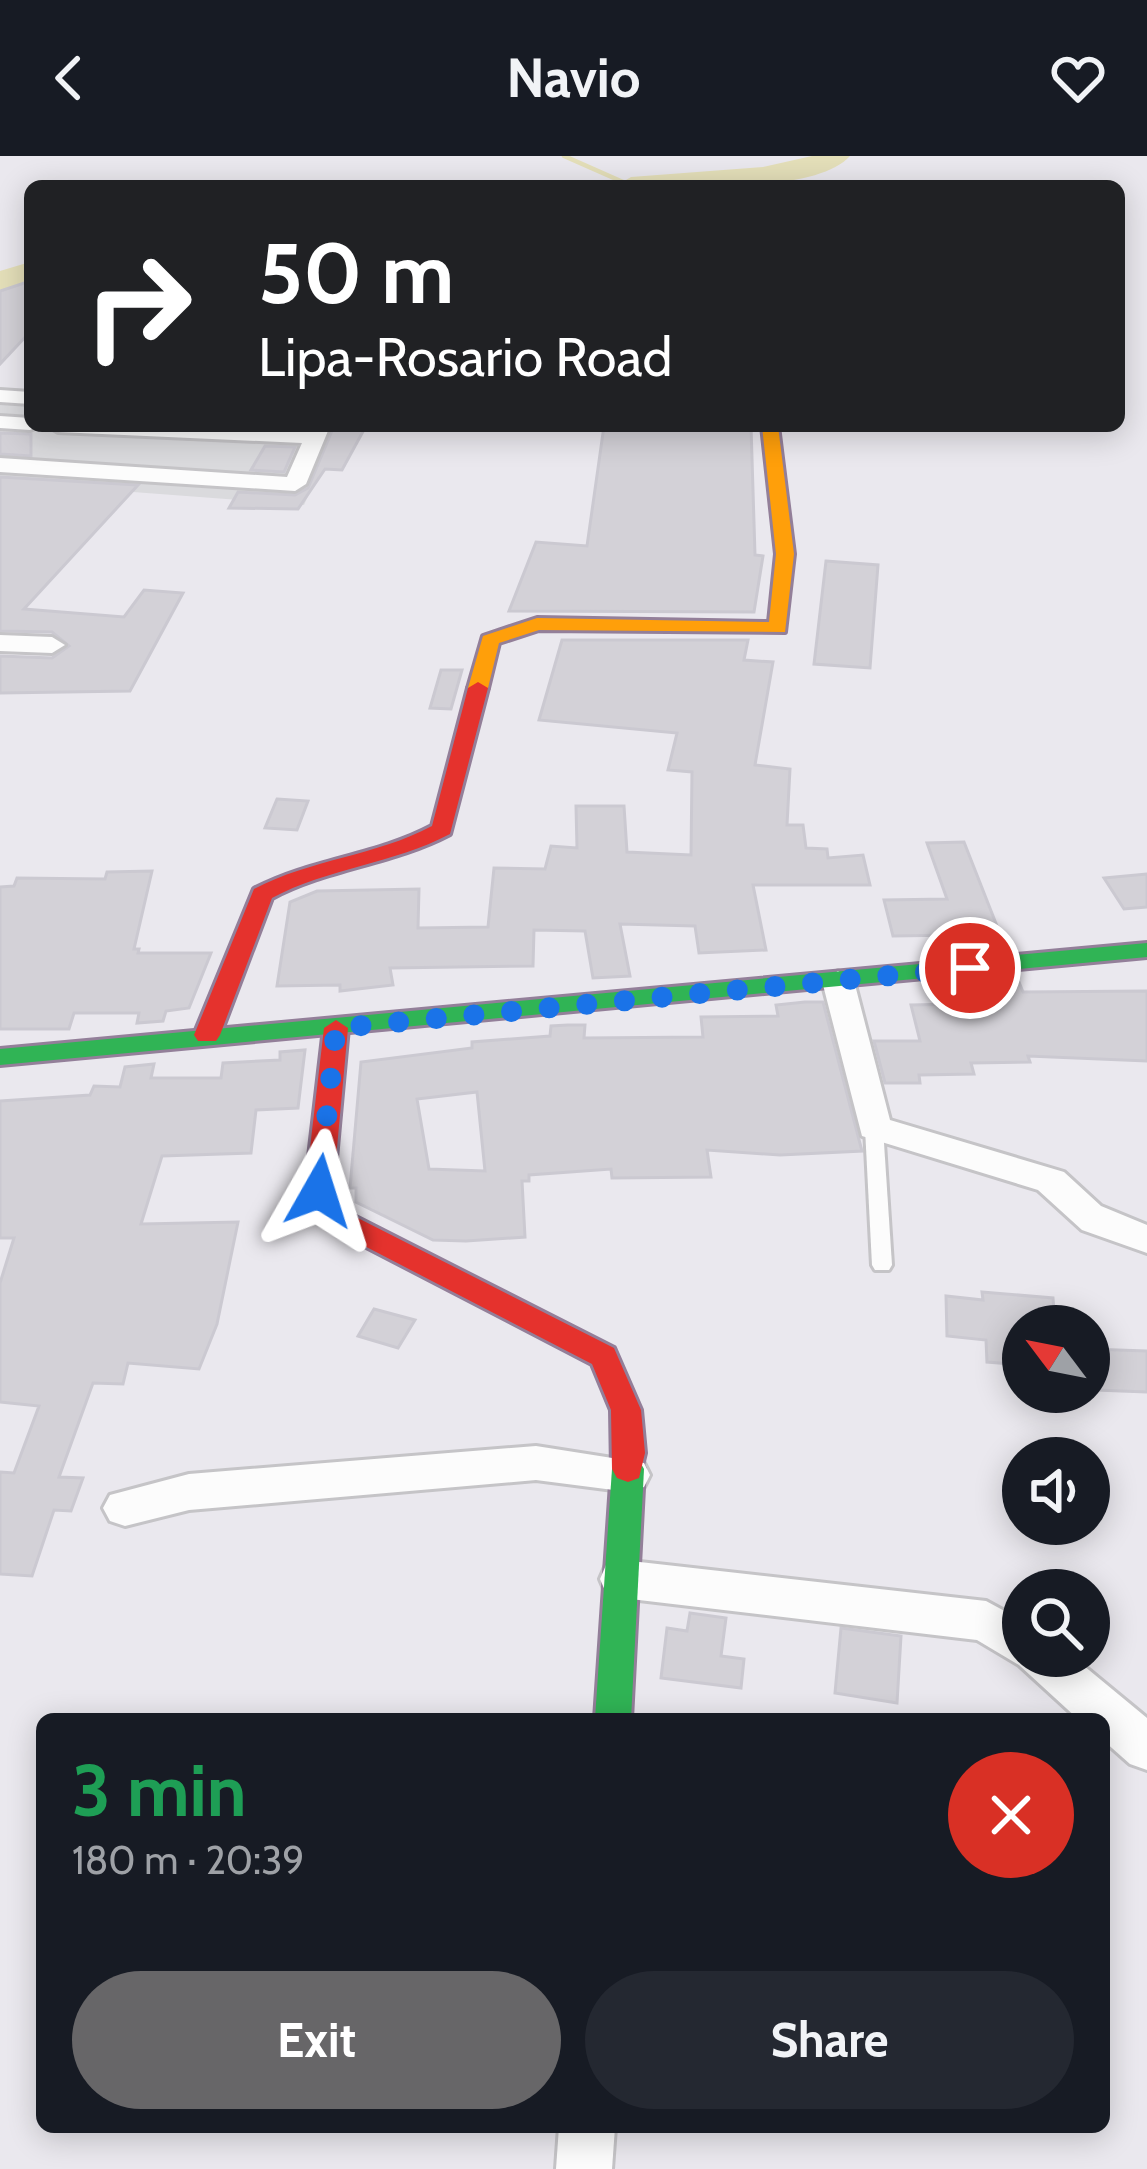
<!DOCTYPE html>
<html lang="en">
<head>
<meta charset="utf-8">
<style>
	body { margin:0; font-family:Cabin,sans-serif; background:#242831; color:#f1f3f6; height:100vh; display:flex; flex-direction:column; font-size:45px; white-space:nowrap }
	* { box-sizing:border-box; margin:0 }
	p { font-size:39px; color:#9ea1a6 }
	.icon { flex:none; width:66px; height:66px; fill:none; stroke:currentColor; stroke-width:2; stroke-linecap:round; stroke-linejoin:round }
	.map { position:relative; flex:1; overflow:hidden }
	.sheet { position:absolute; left:36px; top:1557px; width:1074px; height:420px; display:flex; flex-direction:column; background:#171b24; border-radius:18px; box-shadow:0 6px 30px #0003 }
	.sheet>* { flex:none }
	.top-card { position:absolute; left:24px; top:24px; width:1101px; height:252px; border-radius:18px; box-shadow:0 6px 30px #0003; background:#202124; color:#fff; overflow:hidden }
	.needle { width:78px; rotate:302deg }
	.buttons { position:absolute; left:1002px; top:1149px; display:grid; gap:24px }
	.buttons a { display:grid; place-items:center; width:108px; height:108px; border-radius:50%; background:#171b24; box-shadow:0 6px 30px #0003; font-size:60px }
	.pin { position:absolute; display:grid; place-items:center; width:102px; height:102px; color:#fff; margin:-51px; border:6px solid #fff; border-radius:50%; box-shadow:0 3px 12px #0007 }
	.me { position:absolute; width:132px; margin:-66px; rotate:6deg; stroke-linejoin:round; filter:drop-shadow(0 0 9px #0008) }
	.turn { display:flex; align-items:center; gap:42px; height:252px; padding:0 36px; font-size:54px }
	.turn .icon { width:156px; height:156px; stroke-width:2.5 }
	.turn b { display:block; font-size:84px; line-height:102px }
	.round { display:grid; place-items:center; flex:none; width:126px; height:126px; border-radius:63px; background:#242831 }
	.summary { display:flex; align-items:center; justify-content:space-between; height:204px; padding:0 36px }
	h1 { font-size:72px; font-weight:700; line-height:90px; color:#1e9e55 }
	.cta { display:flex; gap:24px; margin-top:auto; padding:24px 36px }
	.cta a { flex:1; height:138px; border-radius:72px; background:#676668; color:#fff; font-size:48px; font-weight:700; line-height:138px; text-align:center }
	.cta a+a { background:#242831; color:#f1f3f6 }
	header { display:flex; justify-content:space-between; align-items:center; height:156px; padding:0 36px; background:#171b24; font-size:54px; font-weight:700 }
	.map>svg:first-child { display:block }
</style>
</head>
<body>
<header><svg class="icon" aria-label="back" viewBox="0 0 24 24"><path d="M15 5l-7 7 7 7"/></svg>Navio<svg class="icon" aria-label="heart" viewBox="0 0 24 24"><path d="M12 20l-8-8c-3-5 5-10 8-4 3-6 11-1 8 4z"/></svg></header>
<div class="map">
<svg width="1147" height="2013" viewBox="0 0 1147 2013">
	<rect width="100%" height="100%" fill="#eae8ee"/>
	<path fill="#dadadd" d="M 0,242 L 30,243 L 30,270 L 339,270 L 304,349 L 0,326 Z"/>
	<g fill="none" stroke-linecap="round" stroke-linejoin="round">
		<path stroke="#e4dfb9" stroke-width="4.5" d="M 564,0 L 632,30"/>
		<g fill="#e4dfb9" fill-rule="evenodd">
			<path d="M 812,0 L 850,0 C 814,40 670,30 616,30 L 631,21 L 763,11 Z"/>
			<path d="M 30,106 L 30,126 L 0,135 L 0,115 Z"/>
		</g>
	</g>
	<g fill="#d3d1d7" stroke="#cbc9d1" stroke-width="3" fill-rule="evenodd">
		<path d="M 30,125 L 30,176 L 0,208 L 0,135 Z"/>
		<path d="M 334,270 L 366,270 L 342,314 L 325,313 L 298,353 L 229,352 L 238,336 L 295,339 L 308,332 Z"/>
		<path d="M 604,270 L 751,270 L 755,399 L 763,400 L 754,456 L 509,455 L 536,386 L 587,390 Z"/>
		<path d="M 0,277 L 31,278 L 31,300 L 0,298 Z"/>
		<path d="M 265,290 L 295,291 L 284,316 L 251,314 Z"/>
		<path d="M 0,321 L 138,329 L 24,453 L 124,461 L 144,434 L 183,437 L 130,535 L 0,537 L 0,500 L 52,502 L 69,490 L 52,476 L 0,475 Z"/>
		<path d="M 826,405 L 878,409 L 870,512 L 814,508 Z"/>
		<path d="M 562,484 L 748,484 L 744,504 L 773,506 L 755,609 L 790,613 L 787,669 L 803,669 L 806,692 L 827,693 L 828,702 L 863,699 L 870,729 L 753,729 L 766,794 L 699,797 L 695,770 L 620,768 L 630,820 L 593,822 L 585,775 L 534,774 L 533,810 L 390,812 L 393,829 L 340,835 L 340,829 L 277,830 L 290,746 L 317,735 L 419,733 L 418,772 L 488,771 L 494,712 L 545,713 L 551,690 L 577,692 L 576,650 L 624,650 L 627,696 L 691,699 L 692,616 L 668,614 L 677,577 L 539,564 Z"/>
		<path d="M 441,514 L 462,514 L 451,553 L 430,552 Z"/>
		<path d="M 277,643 L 308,645 L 297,674 L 265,672 Z"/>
		<path d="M 964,686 L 1004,788 L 965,791 L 960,779 L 893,780 L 884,744 L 947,743 L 927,687 Z"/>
		<path d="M 152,715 L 134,793 L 139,793 L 138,797 L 211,797 L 189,852 L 166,855 L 163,865 L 137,867 L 139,857 L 74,857 L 69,873 L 0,873 L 0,731 L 14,730 L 17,722 L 105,723 L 107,716 Z"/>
		<path d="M 1147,718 L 1147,751 L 1124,753 L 1104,722 Z"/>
		<path d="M 1019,826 L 1023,836 L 1147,835 L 1147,905 L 1028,900 L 1030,906 L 971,907 L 974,918 L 919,919 L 920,927 L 885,927 L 874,885 L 920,885 L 911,849 L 961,848 L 958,839 L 982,838 L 979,830 Z"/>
		<path d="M 805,846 L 823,846 L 862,995 L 780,999 L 707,994 L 711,1021 L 612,1022 L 611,1013 L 529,1019 L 529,1025 L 522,1025 L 525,1081 L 466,1085 L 433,1084 L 356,1046 L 356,1032 L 350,1032 L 361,906 L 472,892 L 472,886 L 550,880 L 551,870 L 568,869 L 585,869 L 584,882 L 703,881 L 701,861 L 778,860 L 776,849 ZM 477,936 L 485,1015 L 429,1013 L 417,943 Z"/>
		<path d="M 305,894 L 298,952 L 256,954 L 251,997 L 162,1000 L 141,1068 L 238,1066 L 217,1168 L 199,1213 L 128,1207 L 123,1228 L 93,1227 L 59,1321 L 83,1322 L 71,1355 L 54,1354 L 32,1420 L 0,1418 L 0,1316 L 14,1317 L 39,1250 L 0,1246 L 0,1127 L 14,1082 L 0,1082 L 0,945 L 90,939 L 94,930 L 120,931 L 125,911 L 154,908 L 151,922 L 221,922 L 223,907 L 280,904 L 280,896 Z"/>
		<path d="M 982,1136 L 1053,1142 L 1055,1170 L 1023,1170 L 1023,1209 L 987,1206 L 986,1184 L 947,1180 L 946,1140 L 983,1144 Z"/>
		<path d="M 374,1153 L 415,1164 L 398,1192 L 358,1180 Z"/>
		<path d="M 1089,1193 L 1147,1195 L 1147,1236 L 1096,1234 Z"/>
		<path d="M 690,1457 L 726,1462 L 721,1500 L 744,1503 L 741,1532 L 661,1522 L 667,1472 L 687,1475 Z"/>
		<path d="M 841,1472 L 901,1480 L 897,1547 L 835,1537 Z"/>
	</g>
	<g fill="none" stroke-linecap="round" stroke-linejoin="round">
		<g stroke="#c5c4c7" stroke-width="6">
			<path id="lane" d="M 874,966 L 883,972 L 892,1109 L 889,1114 L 875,1114 L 872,1109 L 865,972 Z"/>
		</g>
		<g stroke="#c5c4c7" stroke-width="6">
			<g id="street">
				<path d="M 0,234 L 30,236 L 30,248 L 0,246 Z"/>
				<path d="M 0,260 L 30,262 L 30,270 L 39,270 L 30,274 L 0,272 Z"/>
				<path d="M 48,270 L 308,274 L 310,270 L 330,270 L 306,328 L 295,335 L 0,316 L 0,302 L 287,321 L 302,287 L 58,276 Z"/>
				<path d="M 0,479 L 52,481 L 65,489 L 52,497 L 0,495 Z"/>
				<path d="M 838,815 L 854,825 L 890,964 L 1064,1016 L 1101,1050 L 1147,1069 L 1147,1097 L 1082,1074 L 1038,1034 L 862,980 L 822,825 Z"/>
				<path d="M 536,1290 L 644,1307 L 650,1319 L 644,1331 L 629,1336 L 536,1324 L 189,1354 L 125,1370 L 110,1365 L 103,1352 L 110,1339 L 189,1318 Z"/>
				<path d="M 622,1404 L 986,1445 L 1023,1465 L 1023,1500 L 1072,1500 L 1147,1562 L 1147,1614 L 1130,1608 L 1104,1585 L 1104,1563 L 1078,1563 L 1019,1509 L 977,1484 L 622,1442 L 606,1437 L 600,1423 L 606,1409 Z"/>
				<path d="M 559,1971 L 615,1971 L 612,2013 L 556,2013 Z"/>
			</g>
		</g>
		<g stroke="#937f99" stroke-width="6">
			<g id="fast">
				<path d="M 1147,787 L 1147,801 L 0,909 L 0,893 Z"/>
				<path d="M 628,1300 L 639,1304 L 644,1313 L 631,1563 L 595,1563 L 612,1313 L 617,1304 Z"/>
			</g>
		</g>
		<g stroke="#937f99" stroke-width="6">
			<path id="slow" d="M 762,270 L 778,270 L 794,398 L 785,476 L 539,474 L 499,487 L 488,532 L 471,536 L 468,532 L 483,480 L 537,462 L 769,466 L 776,398 Z"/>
		</g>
		<g stroke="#937f99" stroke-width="6">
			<g id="jam">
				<path d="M 478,526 L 488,532 L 450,678 C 393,708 328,712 272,742 L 220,879 L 216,885 L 198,885 L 194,879 L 254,733 C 311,703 376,700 432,670 L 468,532 Z"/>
				<path d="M 336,864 L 348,872 L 333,1035 L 344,1055 L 614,1192 L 641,1254 L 645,1297 L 639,1322 L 628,1326 L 617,1322 L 612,1313 L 611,1254 L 592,1208 L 324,1069 L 305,1035 L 324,872 Z"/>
			</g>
		</g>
		<use href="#lane" fill="#fcfcfc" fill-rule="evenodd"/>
		<use href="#street" fill="#fcfcfc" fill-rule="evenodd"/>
		<use href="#fast" fill="#30b455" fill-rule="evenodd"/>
		<use href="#slow" fill="#ff9f0a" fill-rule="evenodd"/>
		<use href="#jam" fill="#e5322d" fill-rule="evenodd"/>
	</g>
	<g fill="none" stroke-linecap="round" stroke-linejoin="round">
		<path stroke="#1a73e8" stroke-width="21" stroke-dasharray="0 37.8" d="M 319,1035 L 336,872 L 970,812"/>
	</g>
</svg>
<div class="buttons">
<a><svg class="needle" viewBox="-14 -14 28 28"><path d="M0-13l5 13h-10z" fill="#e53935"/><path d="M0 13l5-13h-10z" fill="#9ea1a6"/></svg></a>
<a><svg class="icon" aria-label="sound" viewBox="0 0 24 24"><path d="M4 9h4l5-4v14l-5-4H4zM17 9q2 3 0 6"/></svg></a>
<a><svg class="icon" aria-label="search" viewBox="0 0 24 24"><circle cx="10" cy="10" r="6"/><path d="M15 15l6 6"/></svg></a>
</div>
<div class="pin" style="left:970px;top:812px;background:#d93025"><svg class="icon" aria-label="arrive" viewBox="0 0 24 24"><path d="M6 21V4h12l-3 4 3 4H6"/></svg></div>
<svg class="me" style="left:319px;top:1035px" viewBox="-20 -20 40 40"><path d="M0-17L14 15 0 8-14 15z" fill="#1a73e8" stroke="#fff" stroke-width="4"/></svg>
<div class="top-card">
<div class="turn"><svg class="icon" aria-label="right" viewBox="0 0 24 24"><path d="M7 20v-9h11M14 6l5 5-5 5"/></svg><div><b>50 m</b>Lipa-Rosario Road</div></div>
</div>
<section class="sheet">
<div class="summary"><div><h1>3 min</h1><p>180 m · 20:39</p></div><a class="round" style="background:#d93025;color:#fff"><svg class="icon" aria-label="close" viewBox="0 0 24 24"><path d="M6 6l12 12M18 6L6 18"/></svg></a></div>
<div class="cta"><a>Exit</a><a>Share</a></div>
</section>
</div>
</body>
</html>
